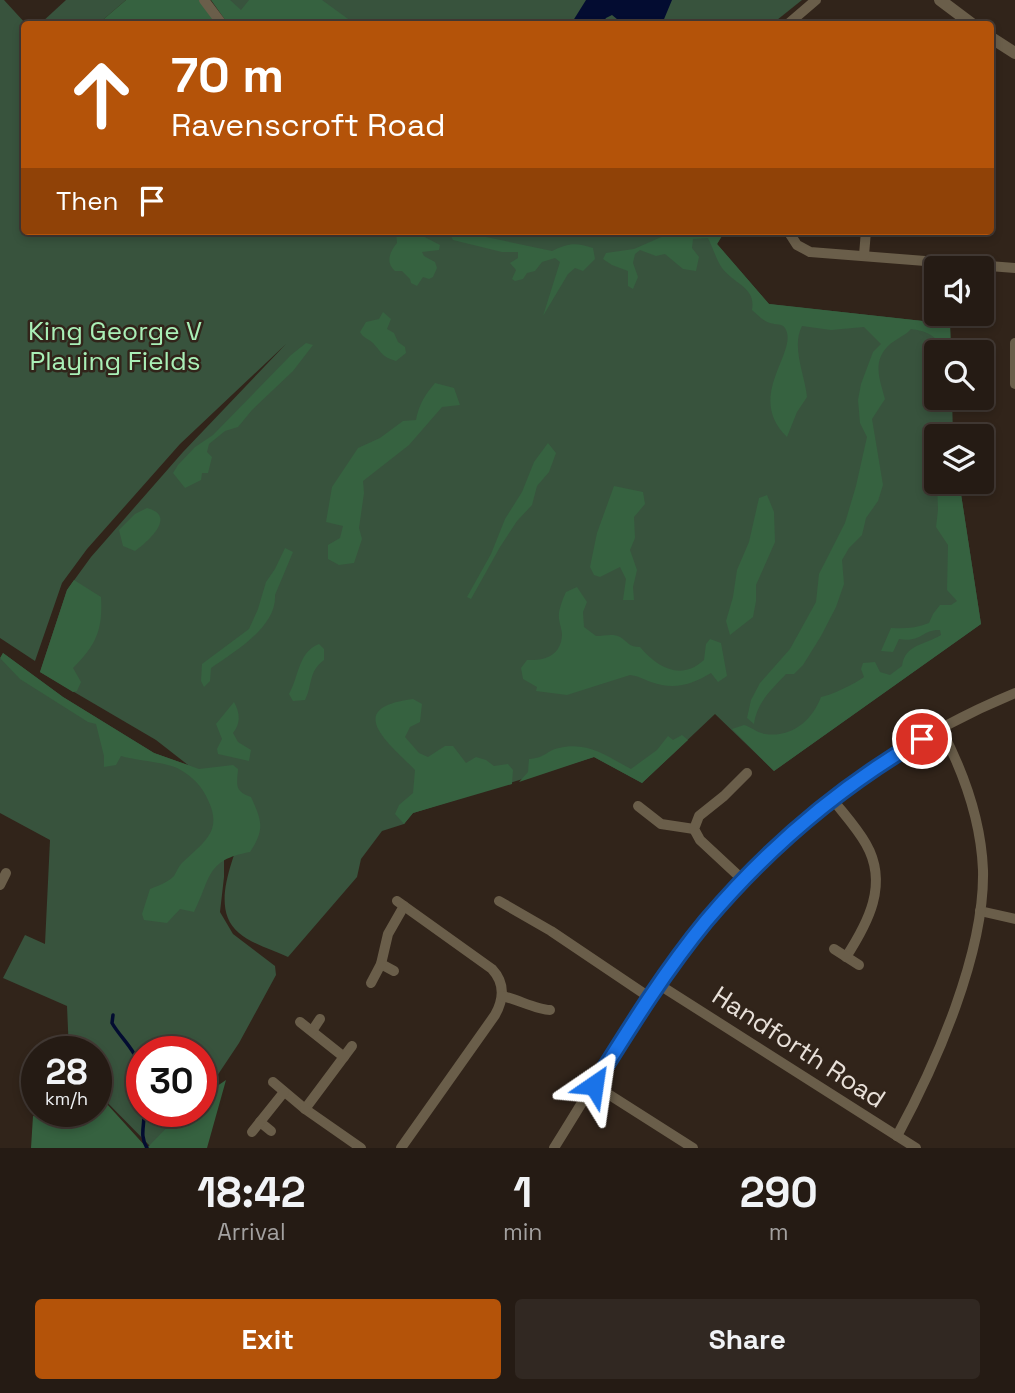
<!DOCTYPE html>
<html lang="en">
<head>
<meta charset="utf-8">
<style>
	body { margin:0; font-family:"Space Grotesk",sans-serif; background:#312822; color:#f1f3f6; height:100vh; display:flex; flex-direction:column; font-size:26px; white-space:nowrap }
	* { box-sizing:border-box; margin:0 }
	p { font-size:23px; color:#a3a1a0 }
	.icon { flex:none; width:38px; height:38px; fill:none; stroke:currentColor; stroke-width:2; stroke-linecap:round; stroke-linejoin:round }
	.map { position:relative; height:1148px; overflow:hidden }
	.panel { display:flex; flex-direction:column; background:#251b14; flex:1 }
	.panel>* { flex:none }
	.guide { position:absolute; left:21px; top:21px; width:973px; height:214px; border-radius:7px; box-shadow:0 4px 10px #0003,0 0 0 2px #423934; background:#b45309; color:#fff; overflow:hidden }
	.fabs { position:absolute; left:924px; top:256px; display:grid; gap:14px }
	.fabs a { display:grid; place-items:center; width:70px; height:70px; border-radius:7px; background:#251b14; box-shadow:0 4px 10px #0003,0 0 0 2px #423934; font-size:35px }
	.speed { position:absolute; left:21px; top:1036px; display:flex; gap:14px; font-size:35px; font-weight:700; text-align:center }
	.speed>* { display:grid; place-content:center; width:91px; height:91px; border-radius:50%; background:#251b14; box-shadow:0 4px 10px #0003,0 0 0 2px #423934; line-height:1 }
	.speed small { font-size:18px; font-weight:400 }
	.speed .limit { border:10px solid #d22; background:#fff; color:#111 }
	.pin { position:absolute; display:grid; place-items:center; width:60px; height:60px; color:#fff; margin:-30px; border:4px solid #fff; border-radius:50%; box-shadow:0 2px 7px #0007 }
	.me { position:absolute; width:77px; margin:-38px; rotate:32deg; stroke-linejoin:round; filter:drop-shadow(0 0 5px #0008) }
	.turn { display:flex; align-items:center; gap:24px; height:147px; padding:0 35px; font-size:32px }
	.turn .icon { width:91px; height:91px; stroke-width:2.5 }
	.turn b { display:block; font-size:49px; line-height:60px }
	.then { display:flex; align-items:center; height:66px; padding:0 35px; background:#0003; gap:14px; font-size:26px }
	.eta { display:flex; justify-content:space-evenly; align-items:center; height:119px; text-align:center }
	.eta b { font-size:42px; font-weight:700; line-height:49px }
	.primary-button { display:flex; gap:14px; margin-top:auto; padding:14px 35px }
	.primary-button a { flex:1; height:80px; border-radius:7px; background:#b45309; color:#fff; font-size:28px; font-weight:700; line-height:80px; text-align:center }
	.primary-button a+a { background:#312822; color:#f1f3f6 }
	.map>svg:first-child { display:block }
</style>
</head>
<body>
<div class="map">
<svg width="1015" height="1148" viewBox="0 0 1015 1148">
	<rect width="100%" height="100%" fill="#31241a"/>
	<g fill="#38533d">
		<path d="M 0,0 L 4,0 L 26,24 L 24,24 L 24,231 L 224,231 L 230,236 L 234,231 L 725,231 L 717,244 L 769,304 L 950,324 L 951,352 L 936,352 L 936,397 L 952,397 L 953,436 L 936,436 L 936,481 L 959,481 L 981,624 L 774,771 L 715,714 L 642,783 L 594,757 L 413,813 L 404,824 L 382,831 L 361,859 L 357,877 L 288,957 C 273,950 252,944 239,933 C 209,908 234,860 242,830 L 224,794 L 224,877 L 220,912 L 233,934 L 275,966 L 276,975 L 239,1043 L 209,1088 L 201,1093 L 201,1052 L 142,1052 L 142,1111 L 175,1111 L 164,1148 L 152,1148 L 96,1091 L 96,1052 L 69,1052 L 67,1006 L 3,978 L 25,935 L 45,944 L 50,840 L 0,813 L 0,659 L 3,653 L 63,697 L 154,753 L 188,765 L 156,740 L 40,672 L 67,590 L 91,557 L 183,452 L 286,344 L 180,444 L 87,549 L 62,583 L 35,661 L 0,638 Z"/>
		<path d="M 66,0 L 126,0 L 98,24 L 42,24 L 41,23 Z"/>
		<path d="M 212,0 L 802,0 L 772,24 L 230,24 Z"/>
	</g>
	<g fill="#366240">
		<path d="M 126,0 L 203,0 L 221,24 L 98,24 Z"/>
		<path d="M 211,0 L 230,0 L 241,10 L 249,0 L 322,0 L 355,24 L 281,24 L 258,19 L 260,24 L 228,24 Z"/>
		<path d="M 396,231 L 413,231 L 440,245 L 439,250 L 422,252 L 424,256 L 435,262 L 437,268 L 433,277 L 429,279 L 423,277 L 417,286 L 411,283 L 410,279 L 402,271 L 395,271 C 385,263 390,251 397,243 Z"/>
		<path d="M 458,231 L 552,251 C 568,243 576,242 593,248 L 595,259 L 583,271 L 575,268 L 568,274 L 543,316 L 560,262 L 555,258 L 542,262 L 535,271 L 527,273 L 523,279 L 515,281 L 512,279 L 516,270 L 510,263 L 518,258 L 518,252 L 502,252 L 453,240 L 450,234 Z"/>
		<path d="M 675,231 L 725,231 L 717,244 L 769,304 L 950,324 L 951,352 L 940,352 C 940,335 925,331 911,329 C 905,336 895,339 888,346 C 872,362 880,380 885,399 L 872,419 L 883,485 L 878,501 L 866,518 L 862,535 L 849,548 L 842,560 L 844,584 L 836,607 L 821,636 L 803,665 L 794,674 L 786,674 C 772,689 757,702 754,724 L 747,718 L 751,700 L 760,683 L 790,649 L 816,602 L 819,574 L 845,523 L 856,486 L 867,437 L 860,423 L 858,400 L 861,384 L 873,352 L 881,344 L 864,327 L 831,330 L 802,326 C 791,347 805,375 807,397 L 797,412 L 787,437 C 744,396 800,351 785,328 C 782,323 776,325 770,323 C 763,321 758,315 752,310 C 756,287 735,285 722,268 C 716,259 713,248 708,238 L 693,239 L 692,248 L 699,257 L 696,271 L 683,269 L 665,254 L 656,256 L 640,250 L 635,254 L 633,263 L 638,277 L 633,289 L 628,286 L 628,271 L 612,265 L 603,259 L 606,253 L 634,249 Z"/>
		<path d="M 383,312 L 391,319 L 387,329 L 394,333 L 398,342 L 405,347 L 406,353 L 396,361 C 381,356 383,354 373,343 C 368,338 364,339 360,332 L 366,322 L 379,319 Z"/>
		<path d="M 306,343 L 313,345 L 293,371 L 252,410 L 238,427 L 225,431 L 209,444 L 207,452 L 212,457 L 208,473 L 202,473 L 201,480 L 185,488 L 173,473 L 178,465 L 195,447 L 213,435 L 291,355 Z"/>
		<path d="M 435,383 L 454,388 L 460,405 L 442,407 L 409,445 L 363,481 L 364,493 L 359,528 L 362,539 L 354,563 L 339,565 L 328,559 L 328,545 L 340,538 L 343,526 L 326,522 L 332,487 L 358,448 L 380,438 L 403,421 L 416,420 C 419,404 425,395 435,383 Z"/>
		<path d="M 548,443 L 556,453 L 549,472 L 537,486 L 532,505 L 517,521 L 500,547 L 471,599 L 467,597 L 491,554 L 505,519 L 522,492 L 534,462 Z"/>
		<path d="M 937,481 L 959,481 L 981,624 L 774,771 L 732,729 L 744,725 C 751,727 758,733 765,734 C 791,738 812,721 821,697 C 832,695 856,683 864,677 L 861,669 L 863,663 L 875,662 L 880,672 L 890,675 L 902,666 C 905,644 925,645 941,635 L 940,630 C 922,629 922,643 899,639 L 893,652 L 881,651 L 891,628 C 905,629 916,628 929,623 L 933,614 L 940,605 L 951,605 L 957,601 L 947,590 L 948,545 L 936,527 L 938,510 Z"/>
		<path d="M 614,486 L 643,492 L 645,504 L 634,517 L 635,538 L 630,550 L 637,570 L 633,587 L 634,600 L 623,600 L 626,579 L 620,567 L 600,577 L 594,575 L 590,567 L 597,533 Z"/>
		<path d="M 767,495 L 774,512 L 775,542 L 756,585 L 756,601 L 753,617 L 730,635 L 726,621 L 733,597 L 737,570 L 749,542 L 759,498 Z"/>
		<path d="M 147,508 C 178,516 147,542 135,551 L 123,546 L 119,530 L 135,514 Z"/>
		<path d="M 285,548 L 293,552 L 275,595 C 277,627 234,652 211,668 L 210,681 L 204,687 L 201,681 L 202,664 L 249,629 L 258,609 L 266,582 L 275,569 Z"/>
		<path d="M 74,580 L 101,597 C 103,630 96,645 73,668 L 81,682 L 77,691 L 73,692 L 40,672 L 67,590 Z"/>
		<path d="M 577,587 L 587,602 L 583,612 L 584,627 L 596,636 C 604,636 613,633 620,637 C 628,642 629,647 640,647 C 658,668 681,681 704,660 L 706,644 L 710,639 L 721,643 L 727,676 L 718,682 L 711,673 C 691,685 674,690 651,682 C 643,679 638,676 630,675 L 567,695 L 536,691 L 537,687 L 523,679 L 521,668 L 527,660 C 544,661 561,656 562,635 C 562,628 558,621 559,613 C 560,607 563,598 566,592 Z"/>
		<path d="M 319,644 L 324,649 L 324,660 C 308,672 313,684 305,700 L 293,701 L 289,694 C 299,677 298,652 319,644 Z"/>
		<path d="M 3,653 L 63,697 L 154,753 L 199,769 L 233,765 L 238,769 C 237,785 234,791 251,797 C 262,821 265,829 250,852 C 205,860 211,879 194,912 L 180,909 L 167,923 L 144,920 L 142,914 L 150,889 C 158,886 168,882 174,876 C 177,871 178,867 183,862 C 204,842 223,831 208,800 C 202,786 193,777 179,769 C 166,762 138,761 121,756 L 116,765 L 104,767 L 104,756 L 96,724 L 88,722 L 20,679 L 0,658 Z"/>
		<path d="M 413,699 L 422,704 L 420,722 L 410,727 L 405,737 L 419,753 L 428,757 L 445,746 L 453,746 L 466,763 L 476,757 L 486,760 L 494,766 L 508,764 L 513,770 L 512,784 L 413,813 L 404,824 L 395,814 L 399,805 L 413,793 L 415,770 C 389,743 342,708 413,699 Z"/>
		<path d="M 234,702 C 240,713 241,723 233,733 L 238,742 L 251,750 L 249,761 L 218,754 L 217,749 L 222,739 L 216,724 Z"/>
		<path d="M 682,735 L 688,740 L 642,783 L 594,757 L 519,782 L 528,772 L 529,759 C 546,758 547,750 559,748 C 588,741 608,757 631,769 L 657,750 L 668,736 L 673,740 Z"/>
		<path d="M 226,1080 L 207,1148 L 31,1148 L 33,1116 L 67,1118 L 67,1111 L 96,1111 L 96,1092 L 147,1148 L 183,1111 L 201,1111 L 201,1097 Z"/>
	</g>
	<path fill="#030c31" d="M 586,0 L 672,0 L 662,24 L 623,24 L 612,15 L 606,18 L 602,24 L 571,24 Z"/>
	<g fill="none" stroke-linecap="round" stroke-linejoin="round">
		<g stroke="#030c31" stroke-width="3.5">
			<path d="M 113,1015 L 112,1023 C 121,1039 139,1052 140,1073 C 140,1087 135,1091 142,1106"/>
			<path d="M 144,1111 C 145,1125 139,1135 147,1148"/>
		</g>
		<g stroke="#6a5e4a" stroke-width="10">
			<path d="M 204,0 L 222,24"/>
			<path d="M 788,24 L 816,0"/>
			<path d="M 788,231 L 797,245 L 810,252 L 1015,268"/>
			<path d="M 864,255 L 866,231"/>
			<path d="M 1015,343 L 1015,384"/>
			<path d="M 833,800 C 844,814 857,828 866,844 C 889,884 868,923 846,957"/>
			<path d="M 638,806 L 661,824 L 694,829"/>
			<path d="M 743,880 L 700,840 L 694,829 L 699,816 L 724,796 L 747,773"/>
			<path d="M 0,885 L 6,873"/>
			<path d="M 397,901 L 492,969 C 505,983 504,999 495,1015 L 401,1148"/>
			<path d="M 499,901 L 551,931 L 649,997"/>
			<path d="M 980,911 L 1015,919"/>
			<path d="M 834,949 L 859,965"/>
			<path d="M 381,964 L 394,971"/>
			<path d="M 371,983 L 381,964 L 388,934 L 404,906"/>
			<path d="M 658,984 L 916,1148"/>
			<path d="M 502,996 C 517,999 537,1010 550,1010"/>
			<path d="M 300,1022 L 344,1057"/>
			<path d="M 312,1031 L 320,1019"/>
			<path d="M 273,1082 L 305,1109 L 361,1148"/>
			<path d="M 594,1085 L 693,1148"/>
			<path d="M 305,1109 L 352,1046"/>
			<path d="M 260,1122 L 271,1131"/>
			<path d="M 252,1132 L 284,1092"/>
			<path d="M 897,1136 C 936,1064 985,953 983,870 C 981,819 964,773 941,729"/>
			<path d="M 554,1148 C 588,1094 620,1038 657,986 C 747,858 869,753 1015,693"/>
		</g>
		<g stroke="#6a5e4a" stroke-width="12">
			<path d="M 940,0 L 972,24"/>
			<path d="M 990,37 L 1015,53"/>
		</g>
	</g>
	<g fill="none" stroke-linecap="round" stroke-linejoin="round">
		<g stroke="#114b97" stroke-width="18">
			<path id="route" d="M 594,1085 C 629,1029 664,972 706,921 C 767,849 841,786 922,739"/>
		</g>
		<use href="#route" stroke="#1a73e8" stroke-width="12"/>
	</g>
	<g text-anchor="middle" stroke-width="5" stroke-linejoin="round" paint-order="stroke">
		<g font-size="26" fill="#a9efb6" stroke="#31241a">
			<text x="115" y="340">King George V<tspan x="115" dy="30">Playing Fields</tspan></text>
		</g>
		<g font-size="26" fill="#e8e0d9" stroke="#31241a">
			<text transform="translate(799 1047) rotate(33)" y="9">Handforth Road</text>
		</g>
	</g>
</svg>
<div class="fabs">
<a><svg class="icon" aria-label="sound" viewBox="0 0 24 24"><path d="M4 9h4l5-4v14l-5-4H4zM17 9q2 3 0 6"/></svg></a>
<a><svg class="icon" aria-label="search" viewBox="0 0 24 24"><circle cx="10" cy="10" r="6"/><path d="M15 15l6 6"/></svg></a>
<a><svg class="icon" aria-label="layers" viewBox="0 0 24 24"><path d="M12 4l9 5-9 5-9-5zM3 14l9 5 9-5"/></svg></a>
</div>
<div class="speed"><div>28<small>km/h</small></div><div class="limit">30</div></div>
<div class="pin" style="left:922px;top:739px;background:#d93025"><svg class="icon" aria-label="arrive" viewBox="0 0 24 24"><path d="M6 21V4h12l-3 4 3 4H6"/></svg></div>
<svg class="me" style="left:594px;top:1085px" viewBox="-20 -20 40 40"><path d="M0-17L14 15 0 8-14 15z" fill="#1a73e8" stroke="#fff" stroke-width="4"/></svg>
<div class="guide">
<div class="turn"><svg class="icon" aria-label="ahead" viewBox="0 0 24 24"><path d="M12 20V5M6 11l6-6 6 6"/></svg><div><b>70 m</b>Ravenscroft Road</div></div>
<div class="then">Then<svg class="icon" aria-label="arrive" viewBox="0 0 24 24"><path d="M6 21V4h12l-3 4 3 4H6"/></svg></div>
</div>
</div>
<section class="panel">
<div class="eta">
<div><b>18:42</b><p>Arrival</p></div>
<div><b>1</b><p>min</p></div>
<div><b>290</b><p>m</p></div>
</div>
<div class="primary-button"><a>Exit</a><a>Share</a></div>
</section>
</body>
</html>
